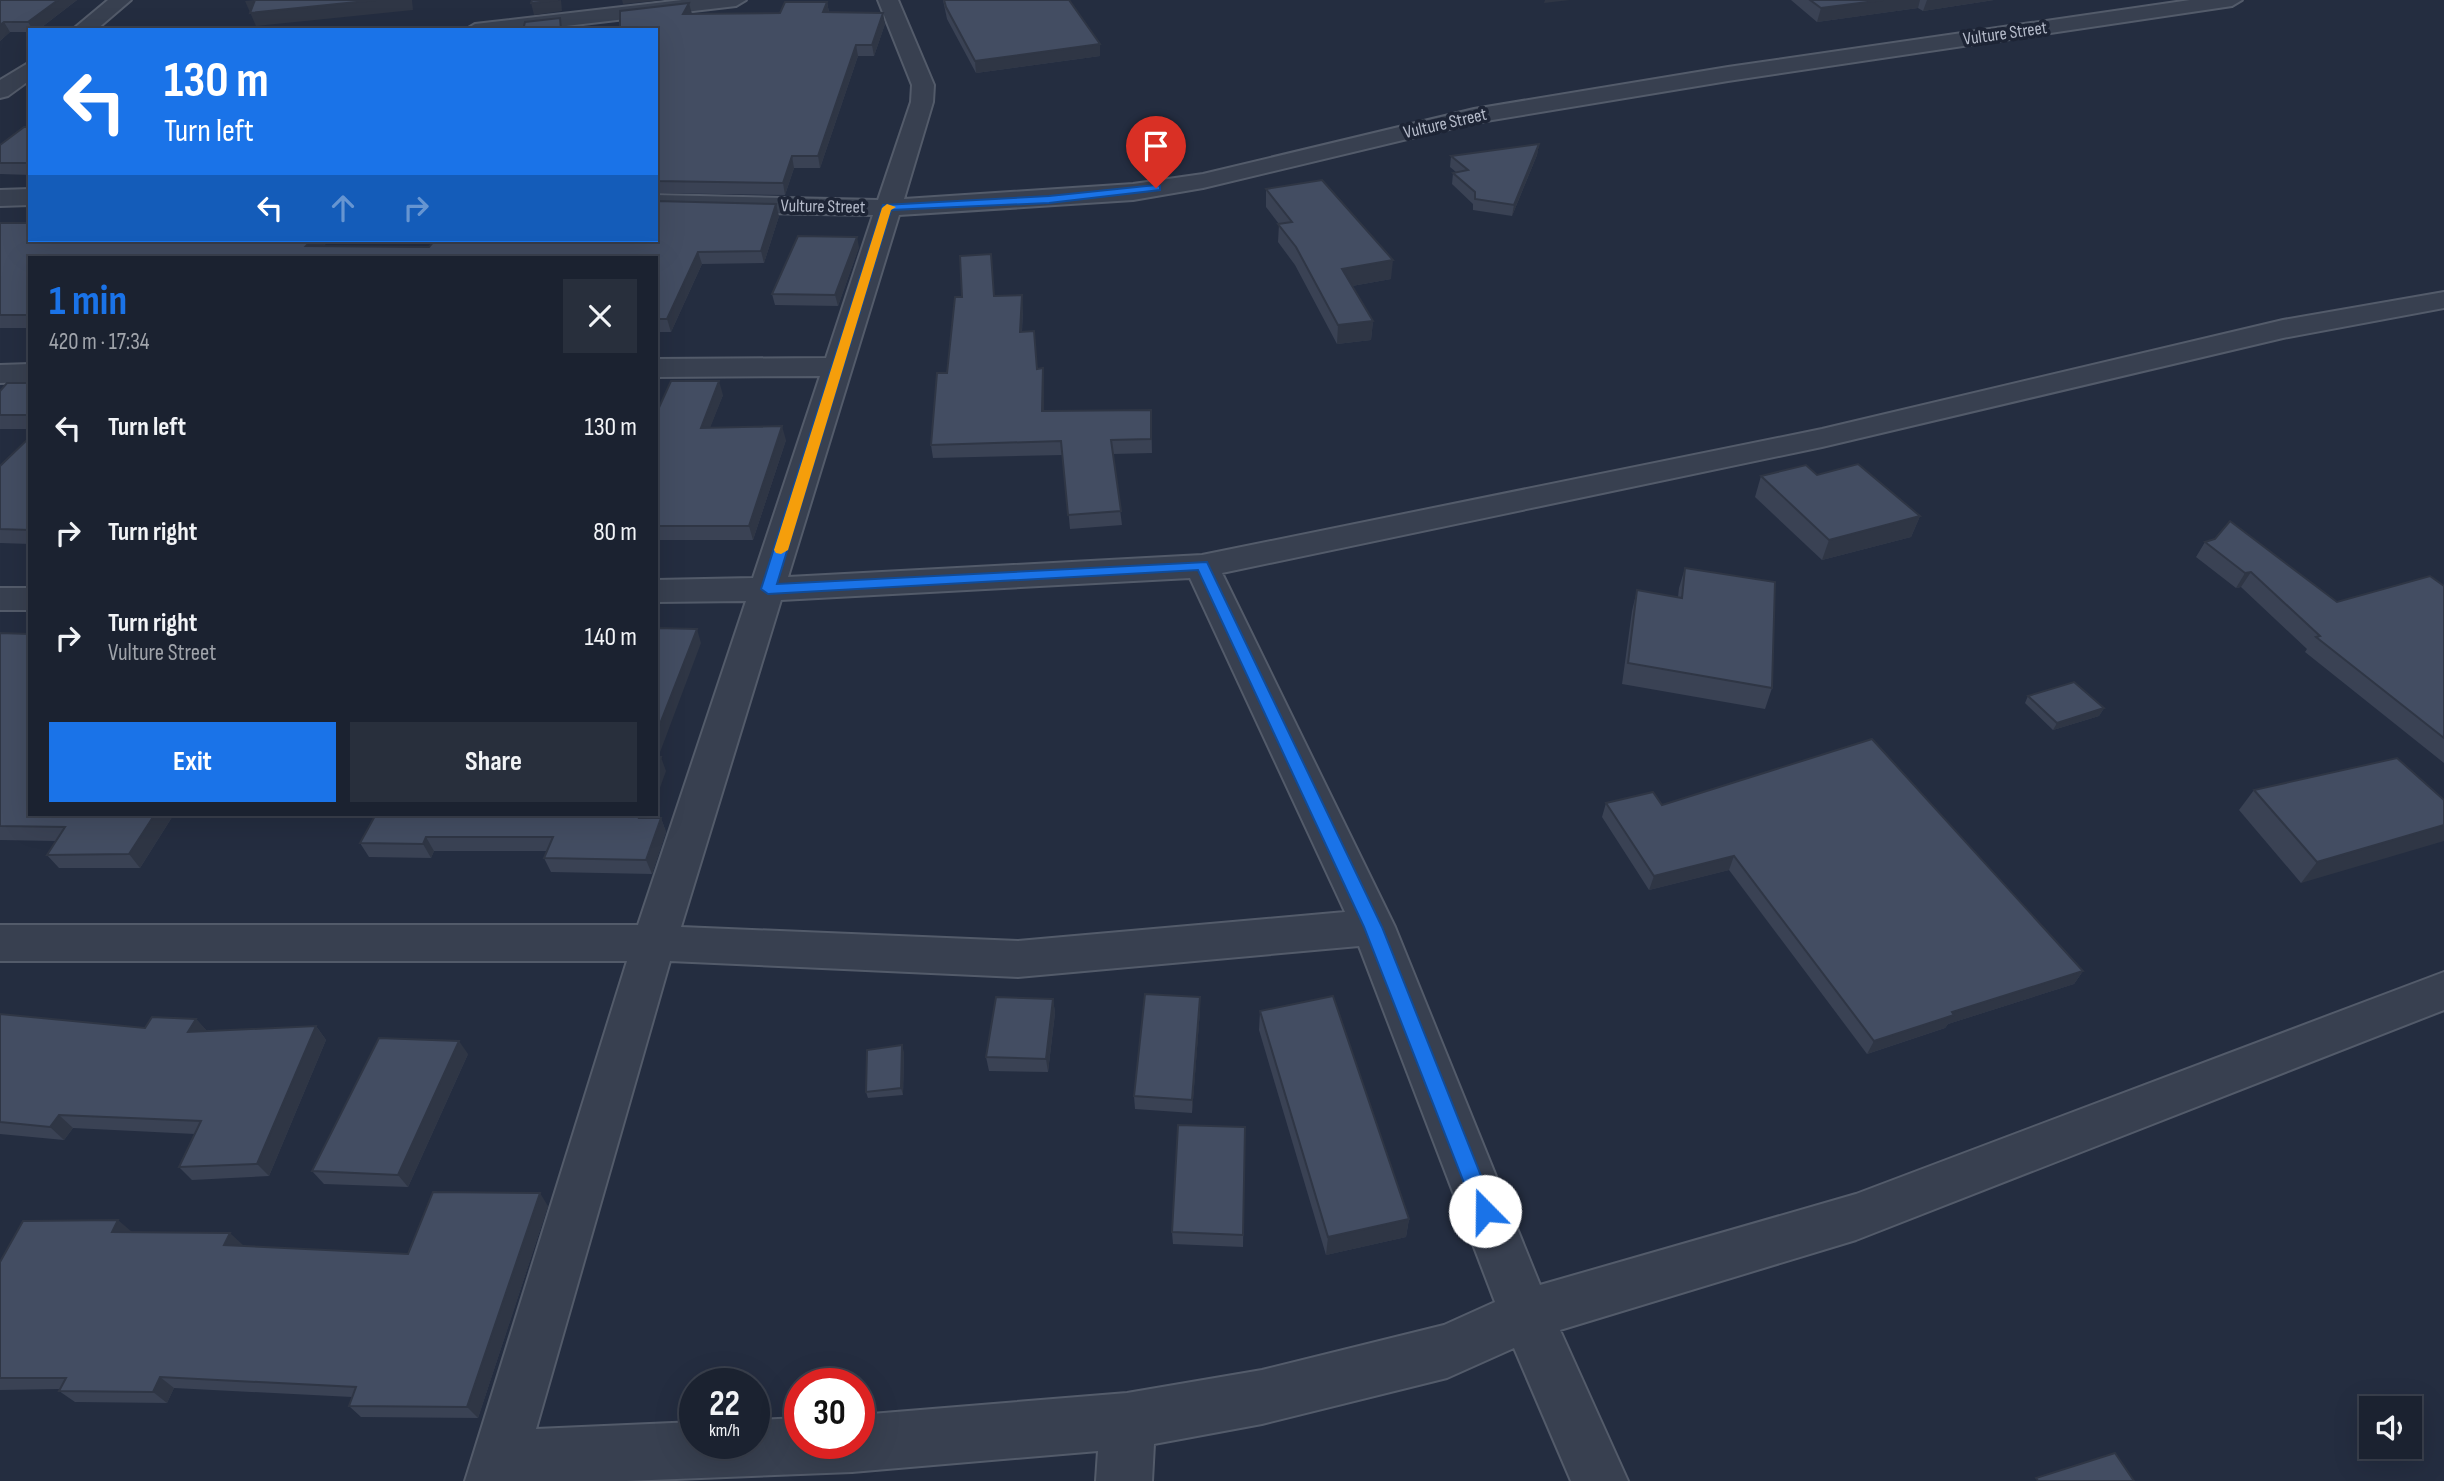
<!DOCTYPE html>
<html lang="en">
<head>
<meta charset="utf-8">
<style>
	body { margin:0; font-family:"Sofia Sans Condensed",sans-serif; background:#282f3c; color:#f1f3f6; height:100vh; display:flex; flex-direction:column; font-size:26px; white-space:nowrap }
	* { box-sizing:border-box; margin:0 }
	p { font-size:23px; color:#a0a4ab }
	.icon { flex:none; width:38px; height:38px; fill:none; stroke:currentColor; stroke-width:2; stroke-linecap:round; stroke-linejoin:round }
	.map { position:relative; flex:1; overflow:hidden }
	.details { position:absolute; left:28px; top:256px; width:630px; height:560px; display:flex; flex-direction:column; background:#1b2230; border-radius:0px; box-shadow:0 7px 28px #0002,0 0 0 2px #393f4c }
	.details>* { flex:none }
	.guide { position:absolute; left:28px; top:28px; width:630px; height:214px; border-radius:0px; box-shadow:0 7px 28px #0002,0 0 0 2px #393f4c; background:#1a73e8; color:#fff; overflow:hidden }
	.buttons { position:absolute; left:2359px; top:1396px; display:grid; gap:14px }
	.buttons a { display:grid; place-items:center; width:63px; height:63px; border-radius:0px; background:#1b2230; box-shadow:0 7px 28px #0002,0 0 0 2px #393f4c; font-size:35px }
	.speed { position:absolute; left:679px; top:1368px; display:flex; gap:14px; font-size:35px; font-weight:700; text-align:center }
	.speed>* { display:grid; place-content:center; width:91px; height:91px; border-radius:50%; background:#1b2230; box-shadow:0 7px 28px #0002,0 0 0 2px #393f4c; line-height:1 }
	.speed small { font-size:18px; font-weight:400 }
	.speed .limit { border:10px solid #d22; background:#fff; color:#111 }
	.pin { position:absolute; display:grid; place-items:center; width:60px; height:60px; color:#fff; margin:-72px -30px; border-radius:50% 50% 50% 0; rotate:-45deg; box-shadow:0 0 7px #0007 }
	.pin .icon { rotate:45deg }
	.me { position:absolute; width:77px; margin:-38px; rotate:338deg; stroke-linejoin:round; filter:drop-shadow(0 0 5px #0008) }
	.turn { display:flex; align-items:center; gap:24px; height:147px; padding:0 21px; font-size:32px }
	.turn .icon { width:91px; height:91px; stroke-width:2.5 }
	.turn b { display:block; font-size:49px; line-height:60px }
	.lanes { display:flex; align-items:center; height:66px; padding:0 21px; background:#0003; justify-content:center; gap:35px; direction:ltr }
	.lanes .off { opacity:.35 }
	.round { display:grid; place-items:center; flex:none; width:74px; height:74px; border-radius:0px; background:#282f3c }
	.summary { display:flex; align-items:center; justify-content:space-between; height:119px; padding:0 21px }
	h1 { font-size:42px; font-weight:700; line-height:52px; color:#1a73e8 }
	.action { display:flex; gap:14px; margin-top:auto; padding:14px 21px }
	.action a { flex:1; height:80px; border-radius:0px; background:#1a73e8; color:#fff; font-size:28px; font-weight:700; line-height:80px; text-align:center }
	.action a+a { background:#282f3c; color:#f1f3f6 }
	ul { padding:0; list-style:none }
	li { display:flex; align-items:center; gap:21px; height:105px; padding:0 21px }
	li div { flex:1 }
	li b { display:block; font-size:26px }
	li em { font-style:normal }
	.map>svg:first-child { display:block }
</style>
</head>
<body>
<div class="map">
<svg width="2444" height="1481" viewBox="0 0 2444 1481">
	<rect width="100%" height="100%" fill="#242d40"/>
	<g fill="none" stroke-linecap="round" stroke-linejoin="round">
		<g stroke="#535b6a" stroke-width="4">
			<g id="minor">
				<path d="M 108,0 L 131,0 L 96,30 L 72,30 Z"/>
				<path d="M 682,0 L 746,0 L 736,6 L 532,30 L 465,30 L 475,24 Z"/>
				<path d="M 878,0 L 898,0 L 934,85 L 933,102 L 904,199 L 1133,184 L 1203,174 L 1474,109 L 1728,67 L 2190,0 L 2242,0 L 2232,6 L 1728,81 L 1474,123 L 1203,188 L 1133,200 L 899,215 L 788,577 L 1202,555 L 1822,429 L 2283,320 L 2444,292 L 2444,308 L 2283,338 L 1822,447 L 1222,573 L 1395,927 L 1540,1285 L 1856,1194 L 2444,972 L 2444,1010 L 1856,1240 L 1560,1330 L 1628,1481 L 1571,1481 L 1514,1348 L 1447,1378 L 1262,1424 L 1154,1444 L 1152,1481 L 1096,1481 L 1098,1451 L 852,1472 L 626,1481 L 465,1481 L 627,961 L 0,961 L 0,925 L 638,925 L 746,601 L 656,602 L 656,580 L 753,578 L 820,376 L 656,377 L 656,359 L 826,358 L 873,215 L 656,211 L 656,195 L 878,200 L 911,102 L 912,85 ZM 1190,578 L 1345,912 L 1018,941 L 681,927 L 781,600 ZM 1359,946 L 1495,1302 L 1444,1325 L 1262,1370 L 1127,1393 L 859,1415 L 859,1444 L 800,1444 L 800,1418 L 754,1420 L 754,1444 L 695,1444 L 695,1422 L 536,1429 L 670,961 L 1018,977 Z"/>
				<path d="M 30,62 L 30,80 L 8,96 L 0,98 L 0,80 Z"/>
				<path d="M 30,189 L 30,205 L 0,206 L 0,190 Z"/>
				<path d="M 30,364 L 30,382 L 0,383 L 0,365 Z"/>
				<rect x="0" y="588" width="30" height="22"/>
			</g>
		</g>
		<use href="#minor" fill="#384050" fill-rule="evenodd"/>
	</g>
	<g fill="#3a4254">
		<path d="M 0,0 L 77,0 L 38,30 L 30,30 L 30,32 L 10,32 L 0,41 Z"/>
		<path d="M 943,0 L 1069,0 L 1100,56 L 976,73 L 947,19 Z"/>
		<path d="M 1791,0 L 1994,0 L 1923,11 L 1918,8 L 1817,22 Z"/>
		<path d="M 827,2 L 829,12 L 885,24 L 874,56 L 858,56 L 820,168 L 794,168 L 785,195 L 656,193 L 656,30 L 692,14 L 780,13 Z"/>
		<path d="M 30,127 L 30,175 L 0,174 L 0,145 Z"/>
		<path d="M 1539,144 L 1537,155 L 1512,216 L 1473,210 L 1473,204 L 1452,184 L 1453,173 L 1456,172 L 1450,167 L 1451,156 Z"/>
		<path d="M 1266,189 L 1391,279 L 1352,286 L 1373,321 L 1371,340 L 1337,344 L 1295,265 L 1278,242 L 1279,224 L 1266,207 Z"/>
		<path d="M 779,216 L 764,263 L 702,264 L 671,332 L 656,332 L 656,257 L 30,257 L 30,328 L 0,328 L 0,223 L 30,240 L 329,240 L 324,246 L 429,247 Z"/>
		<path d="M 859,247 L 838,306 L 775,305 L 772,294 Z"/>
		<path d="M 995,296 L 1023,308 L 1022,332 L 1037,369 L 1043,368 L 1044,382 L 1044,411 L 1151,410 L 1152,453 L 1113,454 L 1122,525 L 1070,529 L 1063,455 L 933,458 L 931,445 L 947,373 Z"/>
		<path d="M 30,383 L 30,429 L 0,429 L 0,391 Z"/>
		<path d="M 723,395 L 710,427 L 786,440 L 753,540 L 657,540 L 656,541 L 656,414 Z"/>
		<path d="M 30,437 L 30,544 L 0,543 L 0,466 Z"/>
		<path d="M 1817,475 L 1920,516 L 1911,537 L 1822,560 L 1755,497 L 1761,476 Z"/>
		<path d="M 2205,542 L 2337,602 L 2444,586 L 2444,763 L 2305,652 L 2307,649 L 2241,587 L 2236,588 L 2196,557 Z"/>
		<path d="M 1685,568 L 1772,688 L 1765,709 L 1622,684 L 1632,611 L 1637,590 L 1678,597 L 1679,588 Z"/>
		<path d="M 0,633 L 30,814 L 174,814 L 140,868 L 59,868 L 47,855 L 56,841 L 0,840 Z"/>
		<path d="M 2028,696 L 2104,708 L 2099,716 L 2053,730 L 2025,703 Z"/>
		<path d="M 2254,790 L 2444,800 L 2301,883 L 2239,810 Z"/>
		<path d="M 1606,803 L 1662,805 L 2083,971 L 2074,984 L 1948,1024 L 1945,1028 L 1867,1054 L 1729,870 L 1649,890 L 1602,817 Z"/>
		<path d="M 376,814 L 661,818 L 666,832 L 652,874 L 551,872 L 544,858 L 547,851 L 434,851 L 431,858 L 369,857 L 360,843 Z"/>
		<path d="M 1200,997 L 1200,1010 L 1192,1113 L 1135,1109 L 1134,1096 Z"/>
		<path d="M 1053,999 L 1055,1013 L 1048,1072 L 989,1071 L 986,1057 Z"/>
		<path d="M 1260,1011 L 1409,1219 L 1406,1237 L 1326,1255 L 1259,1030 Z"/>
		<path d="M 0,1014 L 145,1028 L 196,1019 L 207,1031 L 316,1026 L 326,1040 L 269,1176 L 192,1180 L 179,1167 L 195,1134 L 73,1128 L 64,1140 L 0,1134 Z"/>
		<path d="M 904,1052 L 903,1095 L 868,1098 L 866,1092 Z"/>
		<path d="M 468,1054 L 408,1187 L 324,1184 L 312,1171 Z"/>
		<path d="M 1245,1127 L 1243,1247 L 1173,1244 L 1172,1232 Z"/>
		<path d="M 548,1206 L 478,1418 L 361,1417 L 349,1406 L 352,1397 L 174,1388 L 167,1403 L 75,1402 L 59,1391 L 60,1389 L 0,1390 L 0,1262 L 132,1232 L 243,1245 L 242,1246 L 408,1254 Z"/>
	</g>
	<g fill="#2f3645">
		<path d="M 58,0 L 77,0 L 38,30 L 33,30 L 28,22 Z"/>
		<path d="M 255,0 L 412,0 L 413,10 L 256,26 L 245,1 Z"/>
		<path d="M 561,0 L 562,11 L 534,15 L 531,3 Z"/>
		<path d="M 622,0 L 664,0 L 623,4 Z"/>
		<path d="M 1545,0 L 1570,0 L 1544,3 Z"/>
		<path d="M 1883,0 L 1920,0 L 1918,8 L 1817,22 L 1821,8 Z"/>
		<path d="M 1927,0 L 1994,0 L 1923,11 Z"/>
		<path d="M 827,2 L 829,13 L 823,12 Z"/>
		<path d="M 689,3 L 692,14 L 683,14 Z"/>
		<path d="M 883,13 L 885,24 L 874,56 L 872,45 Z"/>
		<path d="M 4,22 L 10,32 L 0,41 L 0,25 Z"/>
		<path d="M 1100,44 L 1100,56 L 976,73 L 975,61 Z"/>
		<path d="M 856,45 L 858,56 L 820,168 L 818,156 Z"/>
		<path d="M 1539,144 L 1537,155 L 1512,216 L 1514,205 Z"/>
		<path d="M 792,156 L 794,168 L 785,195 L 783,183 Z"/>
		<path d="M 776,204 L 779,216 L 764,263 L 761,251 Z"/>
		<path d="M 857,237 L 859,247 L 838,306 L 835,295 Z"/>
		<path d="M 312,240 L 329,240 L 313,257 L 306,246 Z"/>
		<path d="M 698,252 L 702,264 L 671,332 L 667,319 Z"/>
		<path d="M 1393,260 L 1391,279 L 1341,288 L 1342,269 Z"/>
		<path d="M 1022,295 L 1023,308 L 1021,345 L 1020,332 Z"/>
		<path d="M 1373,321 L 1371,340 L 1337,344 L 1338,325 Z"/>
		<path d="M 1043,368 L 1044,382 L 1044,424 L 1042,411 Z"/>
		<path d="M 719,381 L 723,395 L 705,441 L 701,428 Z"/>
		<path d="M 782,426 L 786,440 L 753,540 L 749,526 Z"/>
		<path d="M 1920,516 L 1911,537 L 1822,560 L 1829,540 Z"/>
		<path d="M 2251,572 L 2241,587 L 2236,588 L 2245,573 Z"/>
		<path d="M 697,629 L 701,643 L 656,763 L 656,734 Z"/>
		<path d="M 2104,708 L 2099,716 L 2053,730 L 2057,723 Z"/>
		<path d="M 661,757 L 666,771 L 656,799 L 656,770 Z"/>
		<path d="M 155,814 L 174,814 L 140,868 L 129,854 Z"/>
		<path d="M 640,814 L 651,814 L 645,832 L 639,818 Z"/>
		<path d="M 661,818 L 666,832 L 652,874 L 646,860 Z"/>
		<path d="M 2444,825 L 2444,841 L 2301,883 L 2317,862 Z"/>
		<path d="M 426,837 L 434,851 L 431,858 L 423,844 Z"/>
		<path d="M 1734,856 L 1729,870 L 1649,890 L 1654,876 Z"/>
		<path d="M 2083,971 L 2074,984 L 1948,1024 L 1945,1028 L 1867,1054 L 1874,1041 L 1952,1012 Z"/>
		<path d="M 1200,997 L 1200,1010 L 1192,1113 L 1192,1100 Z"/>
		<path d="M 1053,999 L 1055,1013 L 1048,1072 L 1046,1059 Z"/>
		<path d="M 196,1019 L 208,1032 L 188,1032 Z"/>
		<path d="M 316,1026 L 326,1040 L 269,1176 L 257,1164 Z"/>
		<path d="M 459,1041 L 468,1054 L 408,1187 L 398,1175 Z"/>
		<path d="M 902,1045 L 904,1052 L 903,1095 L 901,1088 Z"/>
		<path d="M 59,1115 L 73,1128 L 64,1140 L 50,1127 Z"/>
		<path d="M 540,1193 L 548,1206 L 478,1418 L 467,1407 Z"/>
		<path d="M 1409,1219 L 1406,1237 L 1326,1255 L 1328,1237 Z"/>
		<path d="M 118,1220 L 132,1232 L 112,1232 Z"/>
		<path d="M 230,1233 L 243,1245 L 237,1257 L 224,1245 Z"/>
		<path d="M 160,1377 L 174,1388 L 167,1403 L 153,1392 Z"/>
	</g>
	<g fill="#434d62" stroke="#2f3645" stroke-width="2">
		<path d="M 0,0 L 58,0 L 28,22 L 4,22 L 0,25 Z"/>
		<path d="M 255,0 L 376,0 L 250,13 Z"/>
		<path d="M 532,0 L 558,0 L 531,3 Z"/>
		<path d="M 944,0 L 1069,0 L 1100,44 L 975,61 L 946,7 Z"/>
		<path d="M 1810,0 L 1883,0 L 1821,8 Z"/>
		<path d="M 785,2 L 827,2 L 823,12 L 883,13 L 872,45 L 856,45 L 818,156 L 792,156 L 783,183 L 656,181 L 656,30 L 620,30 L 620,11 L 689,3 L 683,14 L 780,13 Z"/>
		<path d="M 560,18 L 561,30 L 523,30 L 525,22 Z"/>
		<path d="M 24,127 L 30,127 L 30,163 L 0,163 L 0,145 Z"/>
		<path d="M 1539,144 L 1514,205 L 1475,199 L 1475,192 L 1453,173 L 1468,170 L 1451,156 Z"/>
		<path d="M 1322,180 L 1393,260 L 1342,269 L 1373,321 L 1338,325 L 1296,247 L 1278,224 L 1292,222 L 1266,189 Z"/>
		<path d="M 656,201 L 776,204 L 761,251 L 698,252 L 667,319 L 656,319 L 656,257 L 30,257 L 30,315 L 0,315 L 0,223 L 30,223 L 30,240 L 312,240 L 306,246 L 429,247 L 435,240 L 656,240 Z"/>
		<path d="M 798,236 L 857,237 L 835,295 L 772,294 Z"/>
		<path d="M 991,254 L 994,296 L 1022,295 L 1020,332 L 1034,331 L 1037,369 L 1043,368 L 1042,411 L 1151,410 L 1151,439 L 1111,440 L 1121,511 L 1068,515 L 1061,441 L 931,445 L 937,373 L 947,373 L 955,297 L 962,297 L 960,256 Z"/>
		<path d="M 671,381 L 719,381 L 701,428 L 782,426 L 749,526 L 656,526 L 656,414 Z"/>
		<path d="M 7,383 L 30,383 L 30,415 L 0,415 L 0,391 Z"/>
		<path d="M 30,437 L 30,530 L 0,529 L 0,466 Z"/>
		<path d="M 1858,464 L 1920,516 L 1829,540 L 1761,476 L 1806,465 L 1817,475 Z"/>
		<path d="M 2230,521 L 2337,602 L 2430,576 L 2444,586 L 2444,738 L 2316,637 L 2320,636 L 2251,572 L 2245,573 L 2205,542 L 2215,539 Z"/>
		<path d="M 1685,568 L 1775,582 L 1772,688 L 1628,663 L 1637,590 L 1682,598 Z"/>
		<path d="M 656,628 L 697,629 L 656,734 Z"/>
		<path d="M 0,633 L 30,634 L 30,814 L 155,814 L 129,854 L 47,855 L 65,827 L 0,826 Z"/>
		<path d="M 2074,682 L 2104,708 L 2057,723 L 2028,696 Z"/>
		<path d="M 1872,739 L 2083,971 L 1952,1012 L 1954,1015 L 1874,1041 L 1734,856 L 1654,876 L 1606,803 L 1653,792 L 1662,805 Z"/>
		<path d="M 656,757 L 661,757 L 656,770 Z"/>
		<path d="M 2397,758 L 2444,800 L 2444,825 L 2317,862 L 2254,790 Z"/>
		<path d="M 376,814 L 640,814 L 639,818 L 661,818 L 646,860 L 544,858 L 553,837 L 426,837 L 423,844 L 360,843 Z"/>
		<path d="M 1145,994 L 1200,997 L 1192,1100 L 1134,1096 Z"/>
		<path d="M 1333,996 L 1409,1219 L 1328,1237 L 1260,1011 Z"/>
		<path d="M 996,997 L 1053,999 L 1046,1059 L 986,1057 Z"/>
		<path d="M 0,1014 L 145,1028 L 152,1017 L 196,1019 L 188,1032 L 316,1026 L 257,1164 L 179,1167 L 201,1121 L 59,1115 L 50,1127 L 0,1122 Z"/>
		<path d="M 379,1038 L 459,1041 L 398,1175 L 312,1171 Z"/>
		<path d="M 902,1045 L 901,1088 L 866,1092 L 867,1050 Z"/>
		<path d="M 1178,1125 L 1245,1127 L 1243,1235 L 1172,1232 Z"/>
		<path d="M 433,1192 L 540,1193 L 467,1407 L 349,1406 L 356,1387 L 160,1377 L 153,1392 L 59,1391 L 66,1378 L 0,1378 L 0,1262 L 23,1221 L 118,1220 L 112,1232 L 230,1233 L 224,1245 L 408,1254 Z"/>
		<path d="M 2115,1453 L 2134,1481 L 2038,1481 L 2036,1478 Z"/>
	</g>
	<path fill="#1a73e8" stroke="#114b97" stroke-width="2" d="M 1156,185 L 1160,186 L 1160,190 L 1049,203 L 891,210 L 777,584 L 1207,562 L 1382,927 L 1495,1211 L 1492,1218 L 1485,1221 L 1478,1218 L 1475,1211 L 1364,927 L 1198,570 L 768,594 L 761,589 L 883,205 L 1049,196 Z"/>
	<path fill="#f59e0b" d="M 887,204 L 896,207 L 891,210 L 788,550 L 781,554 L 776,553 L 774,550 L 882,208 Z"/>
	<g text-anchor="middle" stroke-width="7" stroke-linejoin="round" paint-order="stroke">
		<g font-size="18" fill="#b5bbca" stroke="#1d2435">
			<text transform="translate(2005 33) rotate(-8)" y="6">Vulture Street</text>
			<text transform="translate(1445 123) rotate(-13)" y="6">Vulture Street</text>
			<text transform="translate(823 206) rotate(1)" y="6">Vulture Street</text>
		</g>
	</g>
</svg>
<div class="buttons">
<a><svg class="icon" aria-label="sound" viewBox="0 0 24 24"><path d="M4 9h4l5-4v14l-5-4H4zM17 9q2 3 0 6"/></svg></a>
</div>
<div class="speed"><div>22<small>km/h</small></div><div class="limit">30</div></div>
<div class="pin" style="left:1156px;top:188px;background:#d93025"><svg class="icon" aria-label="arrive" viewBox="0 0 24 24"><path d="M6 21V4h12l-3 4 3 4H6"/></svg></div>
<svg class="me" style="left:1485px;top:1211px" viewBox="-20 -20 40 40"><circle r="19" fill="#fff"/><path d="M0-13L10 11 0 6-10 11z" fill="#1a73e8"/></svg>
<div class="guide">
<div class="turn"><svg class="icon" aria-label="left" viewBox="0 0 24 24"><path d="M17 20v-9H6M10 6l-5 5 5 5"/></svg><div><b>130 m</b>Turn left</div></div>
<div class="lanes"><svg class="icon" aria-label="left" viewBox="0 0 24 24"><path d="M17 20v-9H6M10 6l-5 5 5 5"/></svg><svg class="icon off" aria-label="ahead" viewBox="0 0 24 24"><path d="M12 20V5M6 11l6-6 6 6"/></svg><svg class="icon off" aria-label="right" viewBox="0 0 24 24"><path d="M7 20v-9h11M14 6l5 5-5 5"/></svg></div>
</div>
<section class="details">
<div class="summary"><div><h1>1 min</h1><p>420 m · 17:34</p></div><a class="round"><svg class="icon" aria-label="close" viewBox="0 0 24 24"><path d="M6 6l12 12M18 6L6 18"/></svg></a></div>
<ul>
<li><svg class="icon" aria-label="left" viewBox="0 0 24 24"><path d="M17 20v-9H6M10 6l-5 5 5 5"/></svg><div><b>Turn left</b></div><em>130 m</em></li>
<li><svg class="icon" aria-label="right" viewBox="0 0 24 24"><path d="M7 20v-9h11M14 6l5 5-5 5"/></svg><div><b>Turn right</b></div><em>80 m</em></li>
<li><svg class="icon" aria-label="right" viewBox="0 0 24 24"><path d="M7 20v-9h11M14 6l5 5-5 5"/></svg><div><b>Turn right</b><p>Vulture Street</p></div><em>140 m</em></li>
</ul>
<div class="action"><a>Exit</a><a>Share</a></div>
</section>
</div>
</body>
</html>
